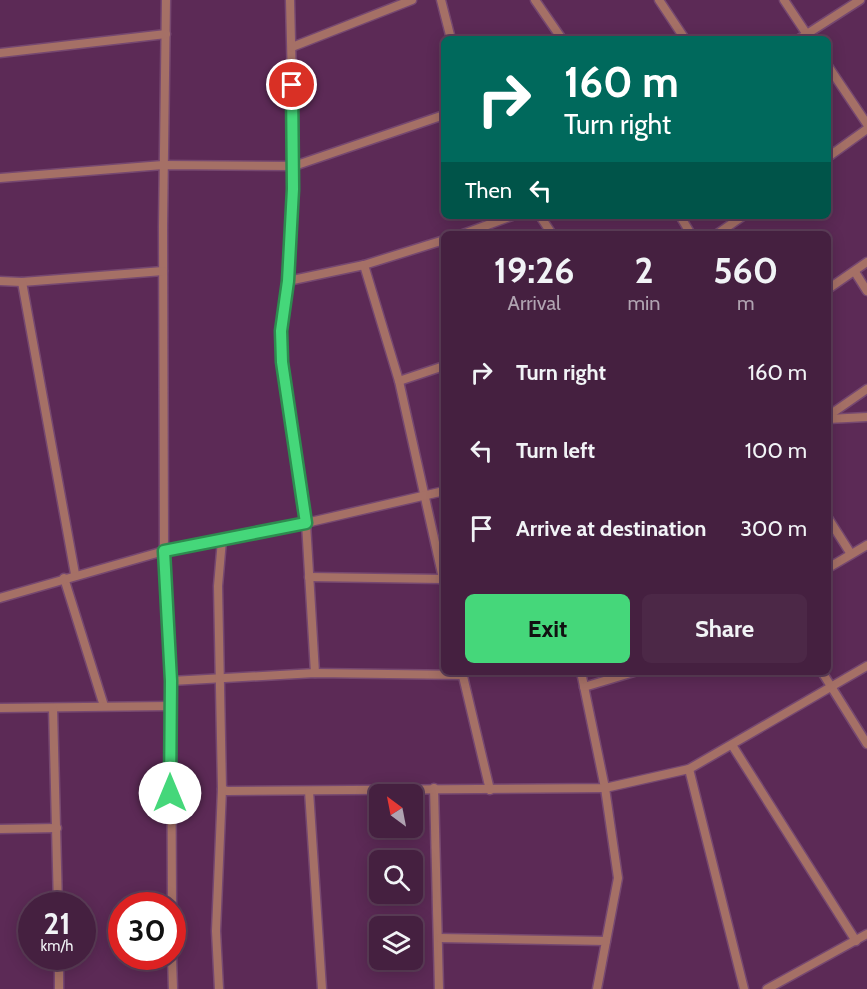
<!DOCTYPE html>
<html lang="en">
<head>
<meta charset="utf-8">
<style>
	body { margin:0; font-family:Cabin,sans-serif; background:#4c2847; color:#f1f3f6; height:100vh; display:flex; flex-direction:column; font-size:22px; white-space:nowrap }
	* { box-sizing:border-box; margin:0 }
	p { font-size:20px; color:#b0a3b1 }
	.icon { flex:none; width:33px; height:33px; fill:none; stroke:currentColor; stroke-width:2; stroke-linecap:round; stroke-linejoin:round }
	.map { position:relative; flex:1; overflow:hidden }
	.panel { position:absolute; left:441px; top:231px; width:390px; height:444px; display:flex; flex-direction:column; background:#452040; border-radius:9px; box-shadow:0 3px 15px #0003,0 0 0 2px #5d3e59 }
	.panel>* { flex:none }
	.guide { position:absolute; left:441px; top:36px; width:390px; height:183px; border-radius:9px; box-shadow:0 3px 15px #0003,0 0 0 2px #5d3e59; background:#00695c; color:#fff; overflow:hidden }
	.needle { width:39px; rotate:328deg }
	.tools { position:absolute; left:369px; top:784px; display:grid; gap:12px }
	.tools a { display:grid; place-items:center; width:54px; height:54px; border-radius:9px; background:#452040; box-shadow:0 3px 15px #0003,0 0 0 2px #5d3e59; font-size:30px }
	.speed { position:absolute; left:18px; top:892px; display:flex; gap:12px; font-size:30px; font-weight:700; text-align:center }
	.speed>* { display:grid; place-content:center; width:78px; height:78px; border-radius:50%; background:#452040; box-shadow:0 3px 15px #0003,0 0 0 2px #5d3e59; line-height:1 }
	.speed small { font-size:15px; font-weight:400 }
	.speed .limit { border:9px solid #d22; background:#fff; color:#111 }
	.pin { position:absolute; display:grid; place-items:center; width:51px; height:51px; color:#fff; margin:-26px; border:3px solid #fff; border-radius:50%; box-shadow:0 2px 6px #0007 }
	.me { position:absolute; width:66px; margin:-33px; rotate:0deg; stroke-linejoin:round; filter:drop-shadow(0 0 4px #0008) }
	.turn { display:flex; align-items:center; gap:21px; height:126px; padding:0 24px; font-size:27px }
	.turn .icon { width:78px; height:78px; stroke-width:2.5 }
	.turn b { display:block; font-size:42px; line-height:51px }
	.then { display:flex; align-items:center; height:57px; padding:0 24px; background:#0003; gap:12px; font-size:22px }
	.eta { display:flex; justify-content:space-evenly; align-items:center; height:102px; text-align:center }
	.eta b { font-size:36px; font-weight:700; line-height:42px }
	.button { display:flex; gap:12px; margin-top:auto; padding:12px 24px }
	.button a { flex:1; height:69px; border-radius:9px; background:#45d77a; color:#111; font-size:24px; font-weight:700; line-height:69px; text-align:center }
	.button a+a { background:#4c2847; color:#f1f3f6 }
	ul { padding:0; list-style:none }
	li { display:flex; align-items:center; gap:18px; height:78px; padding:0 24px }
	li div { flex:1 }
	li b { display:block; font-size:22px }
	li em { font-style:normal }
	.map>svg:first-child { display:block }
</style>
</head>
<body>
<div class="map">
<svg width="867" height="989" viewBox="0 0 867 989">
	<rect width="100%" height="100%" fill="#5c2a56"/>
	<g fill="none" stroke-linecap="round" stroke-linejoin="round">
		<g stroke="#764870" stroke-width="11">
			<g id="street">
				<path d="M 166,0 L 163,226 L 164,551 L 171,681 L 172,906"/>
				<path d="M 290,0 L 294,166 L 288,281 L 281,331 L 282,362 L 306,523 L 315,673"/>
				<path d="M 441,0 L 451,39"/>
				<path d="M 535,0 L 562,39"/>
				<path d="M 659,0 L 685,39"/>
				<path d="M 784,0 L 810,39"/>
				<path d="M 799,39 L 860,0"/>
				<path d="M 292,47 L 412,0"/>
				<path d="M 0,53 L 166,34"/>
				<path d="M 828,66 L 867,124"/>
				<path d="M 828,157 L 867,129"/>
				<path d="M 0,178 L 163,165 L 294,166 L 444,115"/>
				<path d="M 540,216 L 552,234"/>
				<path d="M 680,216 L 691,234"/>
				<path d="M 463,234 L 512,216"/>
				<path d="M 717,234 L 743,216"/>
				<path d="M 364,265 L 399,381 L 444,583"/>
				<path d="M 855,272 L 867,291"/>
				<path d="M 0,281 L 22,282 L 163,271"/>
				<path d="M 288,281 L 364,265 L 444,240"/>
				<path d="M 22,282 L 75,574"/>
				<path d="M 828,289 L 867,262"/>
				<path d="M 399,381 L 444,366"/>
				<path d="M 828,416 L 867,389"/>
				<path d="M 828,419 L 867,417"/>
				<path d="M 828,518 L 851,554"/>
				<path d="M 828,568 L 867,545"/>
				<path d="M 309,577 L 443,579"/>
				<path d="M 64,578 L 104,706"/>
				<path d="M 0,598 L 164,551 L 306,523 L 444,491"/>
				<path d="M 462,672 L 490,790"/>
				<path d="M 581,672 L 605,788 L 618,878 L 597,989"/>
				<path d="M 822,672 L 867,744"/>
				<path d="M 171,681 L 315,673 L 463,675"/>
				<path d="M 584,687 L 634,672"/>
				<path d="M 0,708 L 170,706"/>
				<path d="M 53,708 L 58,906"/>
				<path d="M 732,745 L 856,941"/>
				<path d="M 689,769 L 744,989"/>
				<path d="M 434,788 L 439,989"/>
				<path d="M 222,789 L 227,791 L 605,788 L 689,769 L 867,666"/>
				<path d="M 309,791 L 322,989"/>
				<path d="M 0,829 L 57,828"/>
				<path d="M 439,938 L 606,941"/>
				<path d="M 59,957 L 59,989"/>
				<path d="M 172,957 L 173,989"/>
				<path d="M 219,989 L 216,931 L 222,789 L 218,586 L 222,540"/>
				<path d="M 767,989 L 867,934"/>
			</g>
		</g>
		<use href="#street" stroke="#a57066" stroke-width="8"/>
	</g>
	<g fill="none" stroke-linecap="round" stroke-linejoin="round">
		<g stroke="#2d8c4f" stroke-width="15">
			<path id="route" d="M 170,793 L 171,681 L 164,551 L 306,523 L 282,362 L 281,331 L 288,281 L 293,189 L 292,85"/>
		</g>
		<use href="#route" stroke="#45d77a" stroke-width="10"/>
	</g>
</svg>
<div class="tools">
<a><svg class="needle" viewBox="-14 -14 28 28"><path d="M0-13l5 13h-10z" fill="#e53935"/><path d="M0 13l5-13h-10z" fill="#b0a3b1"/></svg></a>
<a><svg class="icon" aria-label="search" viewBox="0 0 24 24"><circle cx="10" cy="10" r="6"/><path d="M15 15l6 6"/></svg></a>
<a><svg class="icon" aria-label="layers" viewBox="0 0 24 24"><path d="M12 4l9 5-9 5-9-5zM3 14l9 5 9-5"/></svg></a>
</div>
<div class="speed"><div>21<small>km/h</small></div><div class="limit">30</div></div>
<div class="pin" style="left:292px;top:85px;background:#d93025"><svg class="icon" aria-label="arrive" viewBox="0 0 24 24"><path d="M6 21V4h12l-3 4 3 4H6"/></svg></div>
<svg class="me" style="left:170px;top:793px" viewBox="-20 -20 40 40"><circle r="19" fill="#fff"/><path d="M0-13L10 11 0 6-10 11z" fill="#45d77a"/></svg>
<div class="guide">
<div class="turn"><svg class="icon" aria-label="right" viewBox="0 0 24 24"><path d="M7 20v-9h11M14 6l5 5-5 5"/></svg><div><b>160 m</b>Turn right</div></div>
<div class="then">Then<svg class="icon" aria-label="left" viewBox="0 0 24 24"><path d="M17 20v-9H6M10 6l-5 5 5 5"/></svg></div>
</div>
<section class="panel">
<div class="eta">
<div><b>19:26</b><p>Arrival</p></div>
<div><b>2</b><p>min</p></div>
<div><b>560</b><p>m</p></div>
</div>
<ul>
<li><svg class="icon" aria-label="right" viewBox="0 0 24 24"><path d="M7 20v-9h11M14 6l5 5-5 5"/></svg><div><b>Turn right</b></div><em>160 m</em></li>
<li><svg class="icon" aria-label="left" viewBox="0 0 24 24"><path d="M17 20v-9H6M10 6l-5 5 5 5"/></svg><div><b>Turn left</b></div><em>100 m</em></li>
<li><svg class="icon" aria-label="arrive" viewBox="0 0 24 24"><path d="M6 21V4h12l-3 4 3 4H6"/></svg><div><b>Arrive at destination</b></div><em>300 m</em></li>
</ul>
<div class="button"><a>Exit</a><a>Share</a></div>
</section>
</div>
</body>
</html>
